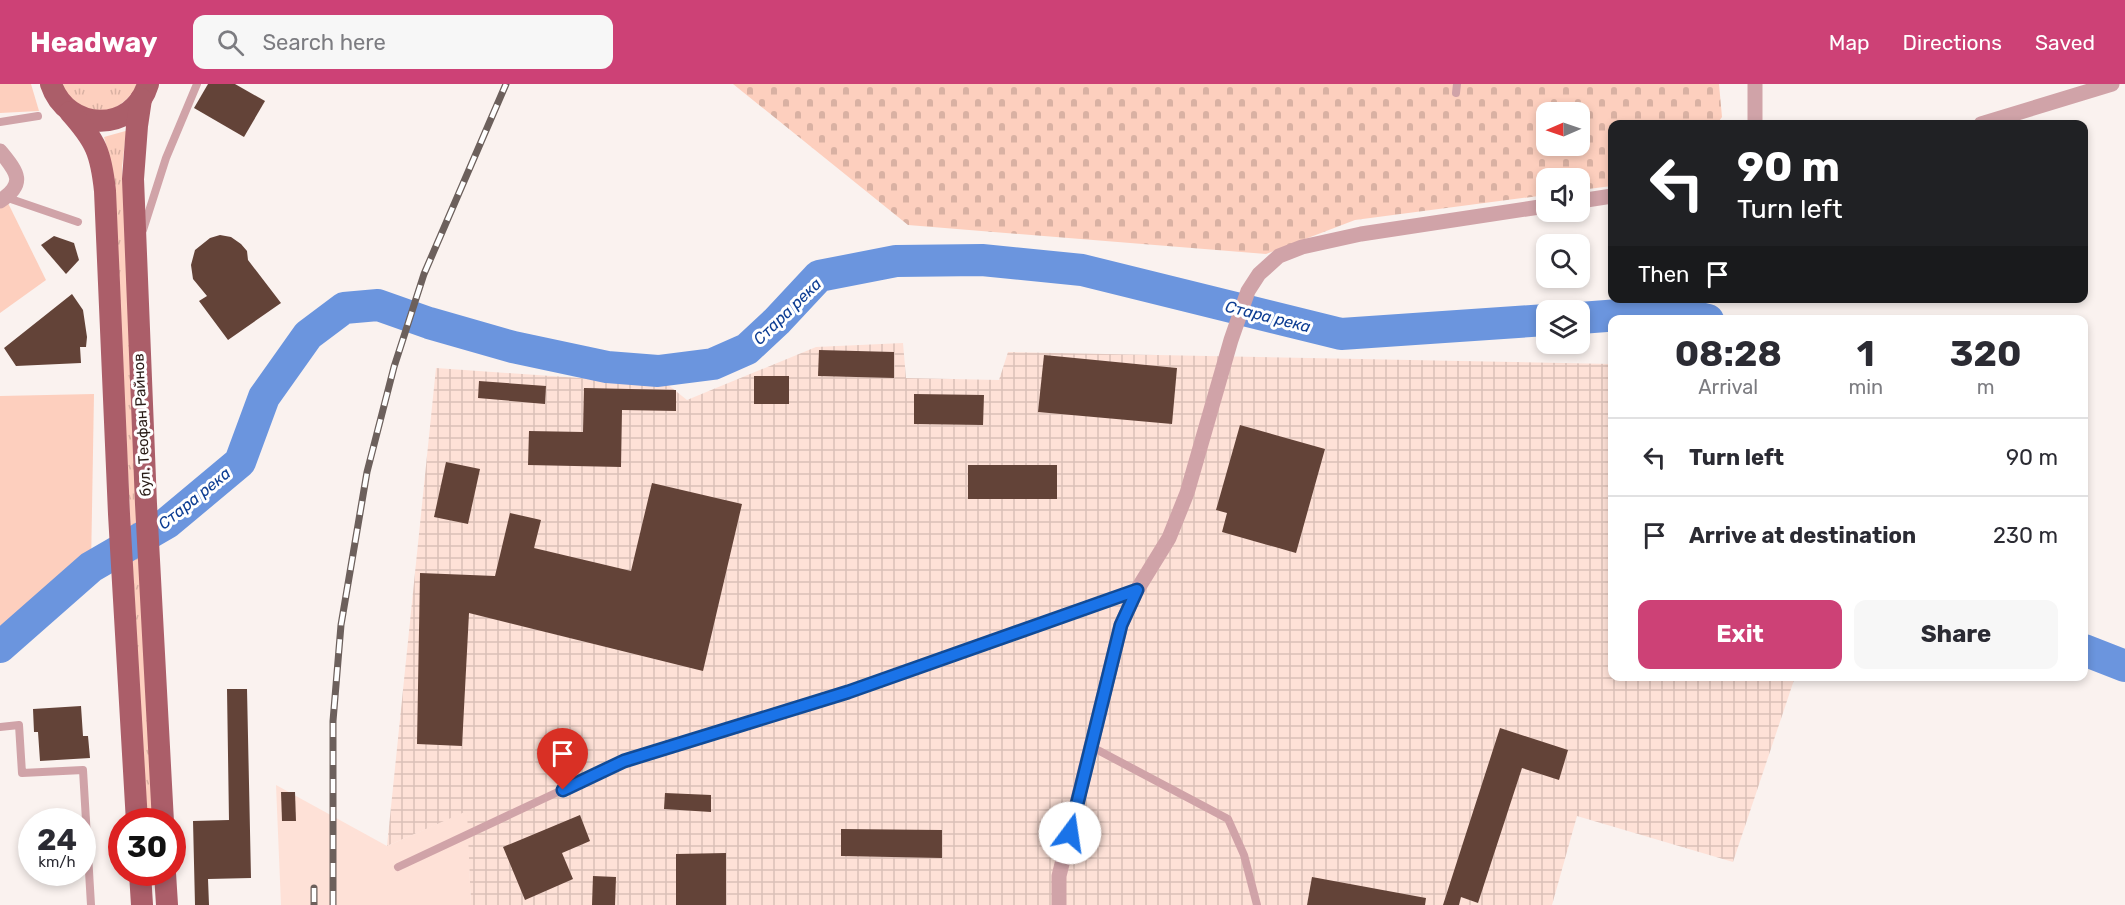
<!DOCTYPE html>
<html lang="en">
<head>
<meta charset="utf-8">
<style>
	body { margin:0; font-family:Rubik,sans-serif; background:#f7f7f7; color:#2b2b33; height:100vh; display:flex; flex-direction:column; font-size:22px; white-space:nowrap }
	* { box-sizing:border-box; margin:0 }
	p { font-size:20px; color:#7c7c81 }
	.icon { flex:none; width:33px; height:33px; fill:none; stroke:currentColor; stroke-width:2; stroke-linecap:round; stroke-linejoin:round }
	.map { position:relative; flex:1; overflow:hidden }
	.panel { position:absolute; left:1608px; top:231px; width:480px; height:366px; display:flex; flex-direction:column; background:#fff; border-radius:12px; box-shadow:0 3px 9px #0003 }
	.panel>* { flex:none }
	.top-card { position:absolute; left:1608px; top:36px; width:480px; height:183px; border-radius:12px; box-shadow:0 3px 9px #0003; background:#202124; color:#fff; overflow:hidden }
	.needle { width:39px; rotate:268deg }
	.controls { position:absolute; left:1536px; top:18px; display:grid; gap:12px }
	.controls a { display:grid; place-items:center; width:54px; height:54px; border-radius:12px; background:#fff; box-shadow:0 3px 9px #0003; font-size:30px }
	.speed { position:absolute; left:18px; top:724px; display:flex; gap:12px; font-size:30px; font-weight:700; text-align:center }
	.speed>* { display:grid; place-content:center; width:78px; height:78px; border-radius:50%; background:#fff; box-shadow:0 3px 9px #0003; line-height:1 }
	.speed small { font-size:15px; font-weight:400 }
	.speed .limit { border:9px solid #d22; background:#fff; color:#111 }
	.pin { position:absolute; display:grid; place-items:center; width:51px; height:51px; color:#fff; margin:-62px -26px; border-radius:50% 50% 50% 0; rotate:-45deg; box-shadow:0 0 6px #0007 }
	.pin .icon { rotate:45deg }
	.me { position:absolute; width:66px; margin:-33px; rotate:14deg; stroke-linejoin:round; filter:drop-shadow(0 0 4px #0008) }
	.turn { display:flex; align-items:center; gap:21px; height:126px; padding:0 30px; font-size:27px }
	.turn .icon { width:78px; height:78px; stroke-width:2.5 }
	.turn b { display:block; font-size:42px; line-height:51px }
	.then { display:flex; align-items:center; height:57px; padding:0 30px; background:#0003; gap:12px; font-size:22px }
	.eta { display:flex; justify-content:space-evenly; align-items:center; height:102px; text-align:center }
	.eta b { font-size:36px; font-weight:700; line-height:42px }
	.cta { display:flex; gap:12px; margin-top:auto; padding:12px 30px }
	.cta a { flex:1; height:69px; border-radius:12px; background:#cd4176; color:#fff; font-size:24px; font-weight:700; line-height:69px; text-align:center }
	.cta a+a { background:#f7f7f7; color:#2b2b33 }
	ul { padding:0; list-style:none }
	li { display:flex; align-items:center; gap:18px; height:78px; padding:0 30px; border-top:2px solid #e1e1e2 }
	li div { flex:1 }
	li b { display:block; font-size:22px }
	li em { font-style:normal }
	header { display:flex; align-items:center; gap:36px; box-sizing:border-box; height:84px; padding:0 30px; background:#cd4176; color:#fff }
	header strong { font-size:28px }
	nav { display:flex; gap:33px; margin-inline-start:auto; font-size:21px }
	.search { width:420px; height:54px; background:#f7f7f7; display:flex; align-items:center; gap:15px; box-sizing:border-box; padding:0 21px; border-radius:12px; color:#7c7c81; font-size:22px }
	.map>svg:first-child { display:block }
</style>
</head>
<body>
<header>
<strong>Headway</strong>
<div class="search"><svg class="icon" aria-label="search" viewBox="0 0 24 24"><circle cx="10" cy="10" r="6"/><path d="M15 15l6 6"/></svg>Search here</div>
<nav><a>Map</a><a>Directions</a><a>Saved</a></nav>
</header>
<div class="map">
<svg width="2125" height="821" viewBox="0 0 2125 821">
	<defs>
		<pattern id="industrial-grid" width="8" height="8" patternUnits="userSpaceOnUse" patternTransform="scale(1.5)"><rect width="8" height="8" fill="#fee1d7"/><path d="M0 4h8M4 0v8" fill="none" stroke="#dac0b8"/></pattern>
		<pattern id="grass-tufts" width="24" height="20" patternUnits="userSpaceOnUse" patternTransform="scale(1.5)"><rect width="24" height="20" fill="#fdcfbe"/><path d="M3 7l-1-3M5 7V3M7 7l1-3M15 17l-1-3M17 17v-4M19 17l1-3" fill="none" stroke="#d9b1a3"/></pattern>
		<pattern id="cemetery-stones" width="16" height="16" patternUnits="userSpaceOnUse" patternTransform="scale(1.5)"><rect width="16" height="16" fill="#fdcfbe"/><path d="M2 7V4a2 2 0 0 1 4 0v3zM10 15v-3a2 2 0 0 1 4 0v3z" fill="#d9b1a3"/></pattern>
	</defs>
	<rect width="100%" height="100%" fill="#faf2ef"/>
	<path fill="url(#industrial-grid)" d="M 903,259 L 906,294 L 999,296 L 1008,268 L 1612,280 L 1612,592 L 1795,593 L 1733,778 L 1577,732 L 1552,821 L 471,821 L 466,728 L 387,762 L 436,284 L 667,300 L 687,316 L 816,263 Z"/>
	<path fill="#fee1d7" d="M 276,701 L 387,762 L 467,727 L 471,821 L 281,821 Z"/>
	<g fill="url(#grass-tufts)">
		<path d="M 61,0 L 138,0 C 125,24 100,37 75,20 C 69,16 65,6 61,0 Z"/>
		<path d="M 129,46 L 125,58 L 122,83 L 154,738 L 146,738 L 112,82 L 104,53 Z"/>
	</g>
	<path fill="url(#cemetery-stones)" fill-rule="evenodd" d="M 733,0 L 1719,0 L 1722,33 L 1717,40 L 1612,40 L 1612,102 L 1580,106 L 1580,94 L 1546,94 L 1546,111 L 1355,136 L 1266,170 L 908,141 ZM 1546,28 L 1580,28 L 1580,62 L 1546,62 Z"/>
	<g fill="#fdcfbe">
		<path d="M 0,0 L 31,0 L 39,27 L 0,29 Z"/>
		<path d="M 5,113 L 46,196 L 0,229 L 0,117 Z"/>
		<path d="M 94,310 L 91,483 L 0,563 L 0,312 Z"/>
	</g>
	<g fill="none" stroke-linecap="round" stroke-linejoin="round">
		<g stroke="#6b95de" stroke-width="32">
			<path d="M 1580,234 L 1672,227 L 1708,236"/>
			<path d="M 0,563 L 91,483 L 167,439 L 240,378 L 264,313 L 308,251 L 344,224 L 378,221 L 429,239 L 513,263 L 607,283 L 658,287 L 713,280 L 747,265 L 777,237 L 819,192 L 896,177 L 982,176 L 1082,186 L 1341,250 L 1546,236"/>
			<path d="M 2084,566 L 2125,582"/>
		</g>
	</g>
	<g fill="#634338">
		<path d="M 208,0 L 235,0 L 265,17 L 244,53 L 194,24 Z"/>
		<path d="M 220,151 L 231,153 L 241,160 L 247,167 L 248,176 L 281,219 L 228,256 L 199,217 L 207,212 L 193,195 L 191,181 L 195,166 L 210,154 Z"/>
		<path d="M 54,152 L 74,159 L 79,176 L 66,190 L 41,161 Z"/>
		<path d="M 72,210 L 83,226 L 87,253 L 86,263 L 80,263 L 81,279 L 16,282 L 4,264 Z"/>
		<path d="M 819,266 L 894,268 L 894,294 L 818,292 Z"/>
		<path d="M 1044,271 L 1177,284 L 1172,340 L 1038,328 Z"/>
		<rect x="754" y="292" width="35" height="28"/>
		<path d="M 479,297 L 546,302 L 545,320 L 478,314 Z"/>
		<path d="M 584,304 L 676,306 L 676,327 L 622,326 L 621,383 L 528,381 L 529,347 L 583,348 Z"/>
		<path d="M 914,310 L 984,311 L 983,341 L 914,340 Z"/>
		<path d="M 1240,341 L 1325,365 L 1296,469 L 1222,448 L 1227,429 L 1216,426 Z"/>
		<path d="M 446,378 L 480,385 L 468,440 L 434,433 Z"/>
		<rect x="968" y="381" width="89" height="34"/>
		<path d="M 652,399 L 742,420 L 703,587 L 469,529 L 462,662 L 417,660 L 420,489 L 495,492 L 510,429 L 541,436 L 534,464 L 631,487 Z"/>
		<path d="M 227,605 L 247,605 L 251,794 L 208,795 L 209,821 L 195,821 L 193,737 L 229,736 Z"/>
		<path d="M 81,622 L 83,652 L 88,652 L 90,674 L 40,677 L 38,648 L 34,648 L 33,625 Z"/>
		<path d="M 1500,644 L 1568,666 L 1559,696 L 1522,684 L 1478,819 L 1461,813 L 1459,821 L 1443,821 Z"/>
		<path d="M 281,708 L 295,708 L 296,737 L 282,737 Z"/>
		<path d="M 665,709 L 711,711 L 711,728 L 664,725 Z"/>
		<path d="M 580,731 L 590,757 L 562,769 L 573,795 L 525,816 L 503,763 Z"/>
		<path d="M 841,745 L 942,746 L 942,774 L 841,772 Z"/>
		<path d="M 726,769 L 726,821 L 676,821 L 676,770 Z"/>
		<path d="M 593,792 L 616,793 L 615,821 L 592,821 Z"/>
		<path d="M 1312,793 L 1426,814 L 1425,821 L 1307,821 Z"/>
	</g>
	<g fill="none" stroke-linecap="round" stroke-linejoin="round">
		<g stroke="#d0a3a8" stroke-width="8">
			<path d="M 1456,9 L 1457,0"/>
			<path d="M 0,38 L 38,32"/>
			<path d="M 5,113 L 78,138"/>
			<path d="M 143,146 L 166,74 L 197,0"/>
			<path d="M 0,643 L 19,641 L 22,689 L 83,686 L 91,821"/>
			<path d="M 1092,663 L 1228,735 L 1244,771 L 1257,821"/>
			<path d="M 398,783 L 624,677 L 848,608 L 1135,506"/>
		</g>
		<g stroke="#d0a3a8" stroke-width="15">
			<path d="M 1755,40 L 1755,0"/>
			<path d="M 1981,40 L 2112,0"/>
			<path d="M 0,67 C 17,88 27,99 0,117"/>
			<path d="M 1580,117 L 1612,112"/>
			<path d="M 1059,821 L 1059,792 L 1121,541 L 1137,506 L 1169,454 L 1187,409 L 1231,256 L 1248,207 L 1259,190 L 1279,172 L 1302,163 L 1361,150 L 1546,122"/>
		</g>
		<g stroke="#ab5e69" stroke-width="22">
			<path d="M 51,0 C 67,48 133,50 148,0"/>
			<path d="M 141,15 L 137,42 L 133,95 L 146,420 L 163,738"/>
			<path d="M 70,28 C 96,57 101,69 105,107 L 119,430 L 137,738"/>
			<path d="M 140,789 L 142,821"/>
			<path d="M 165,789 L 167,821"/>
		</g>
		<g stroke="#6c605c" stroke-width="7">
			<g id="rail">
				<path d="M 314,804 L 314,821"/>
				<path d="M 333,821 L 333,637 L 341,541 L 367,388 L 394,283 L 424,190 L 506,0"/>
			</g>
		</g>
		<use href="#rail" stroke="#fff" stroke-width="4.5" stroke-dasharray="14" stroke-linecap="butt"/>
	</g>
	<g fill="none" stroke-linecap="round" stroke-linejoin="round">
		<g stroke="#114b97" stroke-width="15">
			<path id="route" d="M 563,706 L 624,677 L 848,608 L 1137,506 L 1121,541 L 1070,749"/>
		</g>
		<use href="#route" stroke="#1a73e8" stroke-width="10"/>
	</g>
	<g text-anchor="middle" stroke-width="6" stroke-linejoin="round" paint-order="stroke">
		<g font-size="15" fill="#2a1c17" stroke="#fff">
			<text transform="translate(142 341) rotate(-93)" y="5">бул. Теофан Райнов</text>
		</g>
		<g font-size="16" font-style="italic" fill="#0e3e93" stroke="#fff">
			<text transform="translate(787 227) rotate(-44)" y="6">Стара река</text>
			<text transform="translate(1268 232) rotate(14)" y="6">Стара река</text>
			<text transform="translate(194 414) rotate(-39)" y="6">Стара река</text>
		</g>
	</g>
</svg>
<div class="controls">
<a><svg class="needle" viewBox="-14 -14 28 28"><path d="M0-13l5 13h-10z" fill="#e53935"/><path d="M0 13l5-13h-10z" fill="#7c7c81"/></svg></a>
<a><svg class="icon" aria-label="sound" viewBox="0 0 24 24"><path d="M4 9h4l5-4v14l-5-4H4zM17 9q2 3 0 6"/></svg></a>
<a><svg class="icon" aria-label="search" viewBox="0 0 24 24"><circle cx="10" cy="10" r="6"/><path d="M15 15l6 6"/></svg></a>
<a><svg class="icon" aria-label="layers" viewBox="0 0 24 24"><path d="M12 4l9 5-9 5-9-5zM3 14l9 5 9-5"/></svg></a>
</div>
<div class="speed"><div>24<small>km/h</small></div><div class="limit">30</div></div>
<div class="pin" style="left:563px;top:706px;background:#d93025"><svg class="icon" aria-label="arrive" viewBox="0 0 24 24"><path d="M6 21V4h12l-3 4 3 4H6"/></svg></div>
<svg class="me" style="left:1070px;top:749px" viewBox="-20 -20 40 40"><circle r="19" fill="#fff"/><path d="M0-13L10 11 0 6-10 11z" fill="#1a73e8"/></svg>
<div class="top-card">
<div class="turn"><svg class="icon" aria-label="left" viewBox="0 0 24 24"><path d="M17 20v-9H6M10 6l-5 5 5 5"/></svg><div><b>90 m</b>Turn left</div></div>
<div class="then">Then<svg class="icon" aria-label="arrive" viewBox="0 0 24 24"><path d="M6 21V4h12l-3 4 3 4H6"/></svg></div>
</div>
<section class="panel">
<div class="eta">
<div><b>08:28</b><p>Arrival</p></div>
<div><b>1</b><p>min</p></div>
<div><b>320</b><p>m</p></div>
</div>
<ul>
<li><svg class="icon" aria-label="left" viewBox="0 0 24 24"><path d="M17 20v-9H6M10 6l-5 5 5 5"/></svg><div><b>Turn left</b></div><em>90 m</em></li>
<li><svg class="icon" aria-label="arrive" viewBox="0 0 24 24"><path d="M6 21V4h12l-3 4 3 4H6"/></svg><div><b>Arrive at destination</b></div><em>230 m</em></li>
</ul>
<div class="cta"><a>Exit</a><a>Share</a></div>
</section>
</div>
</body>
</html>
